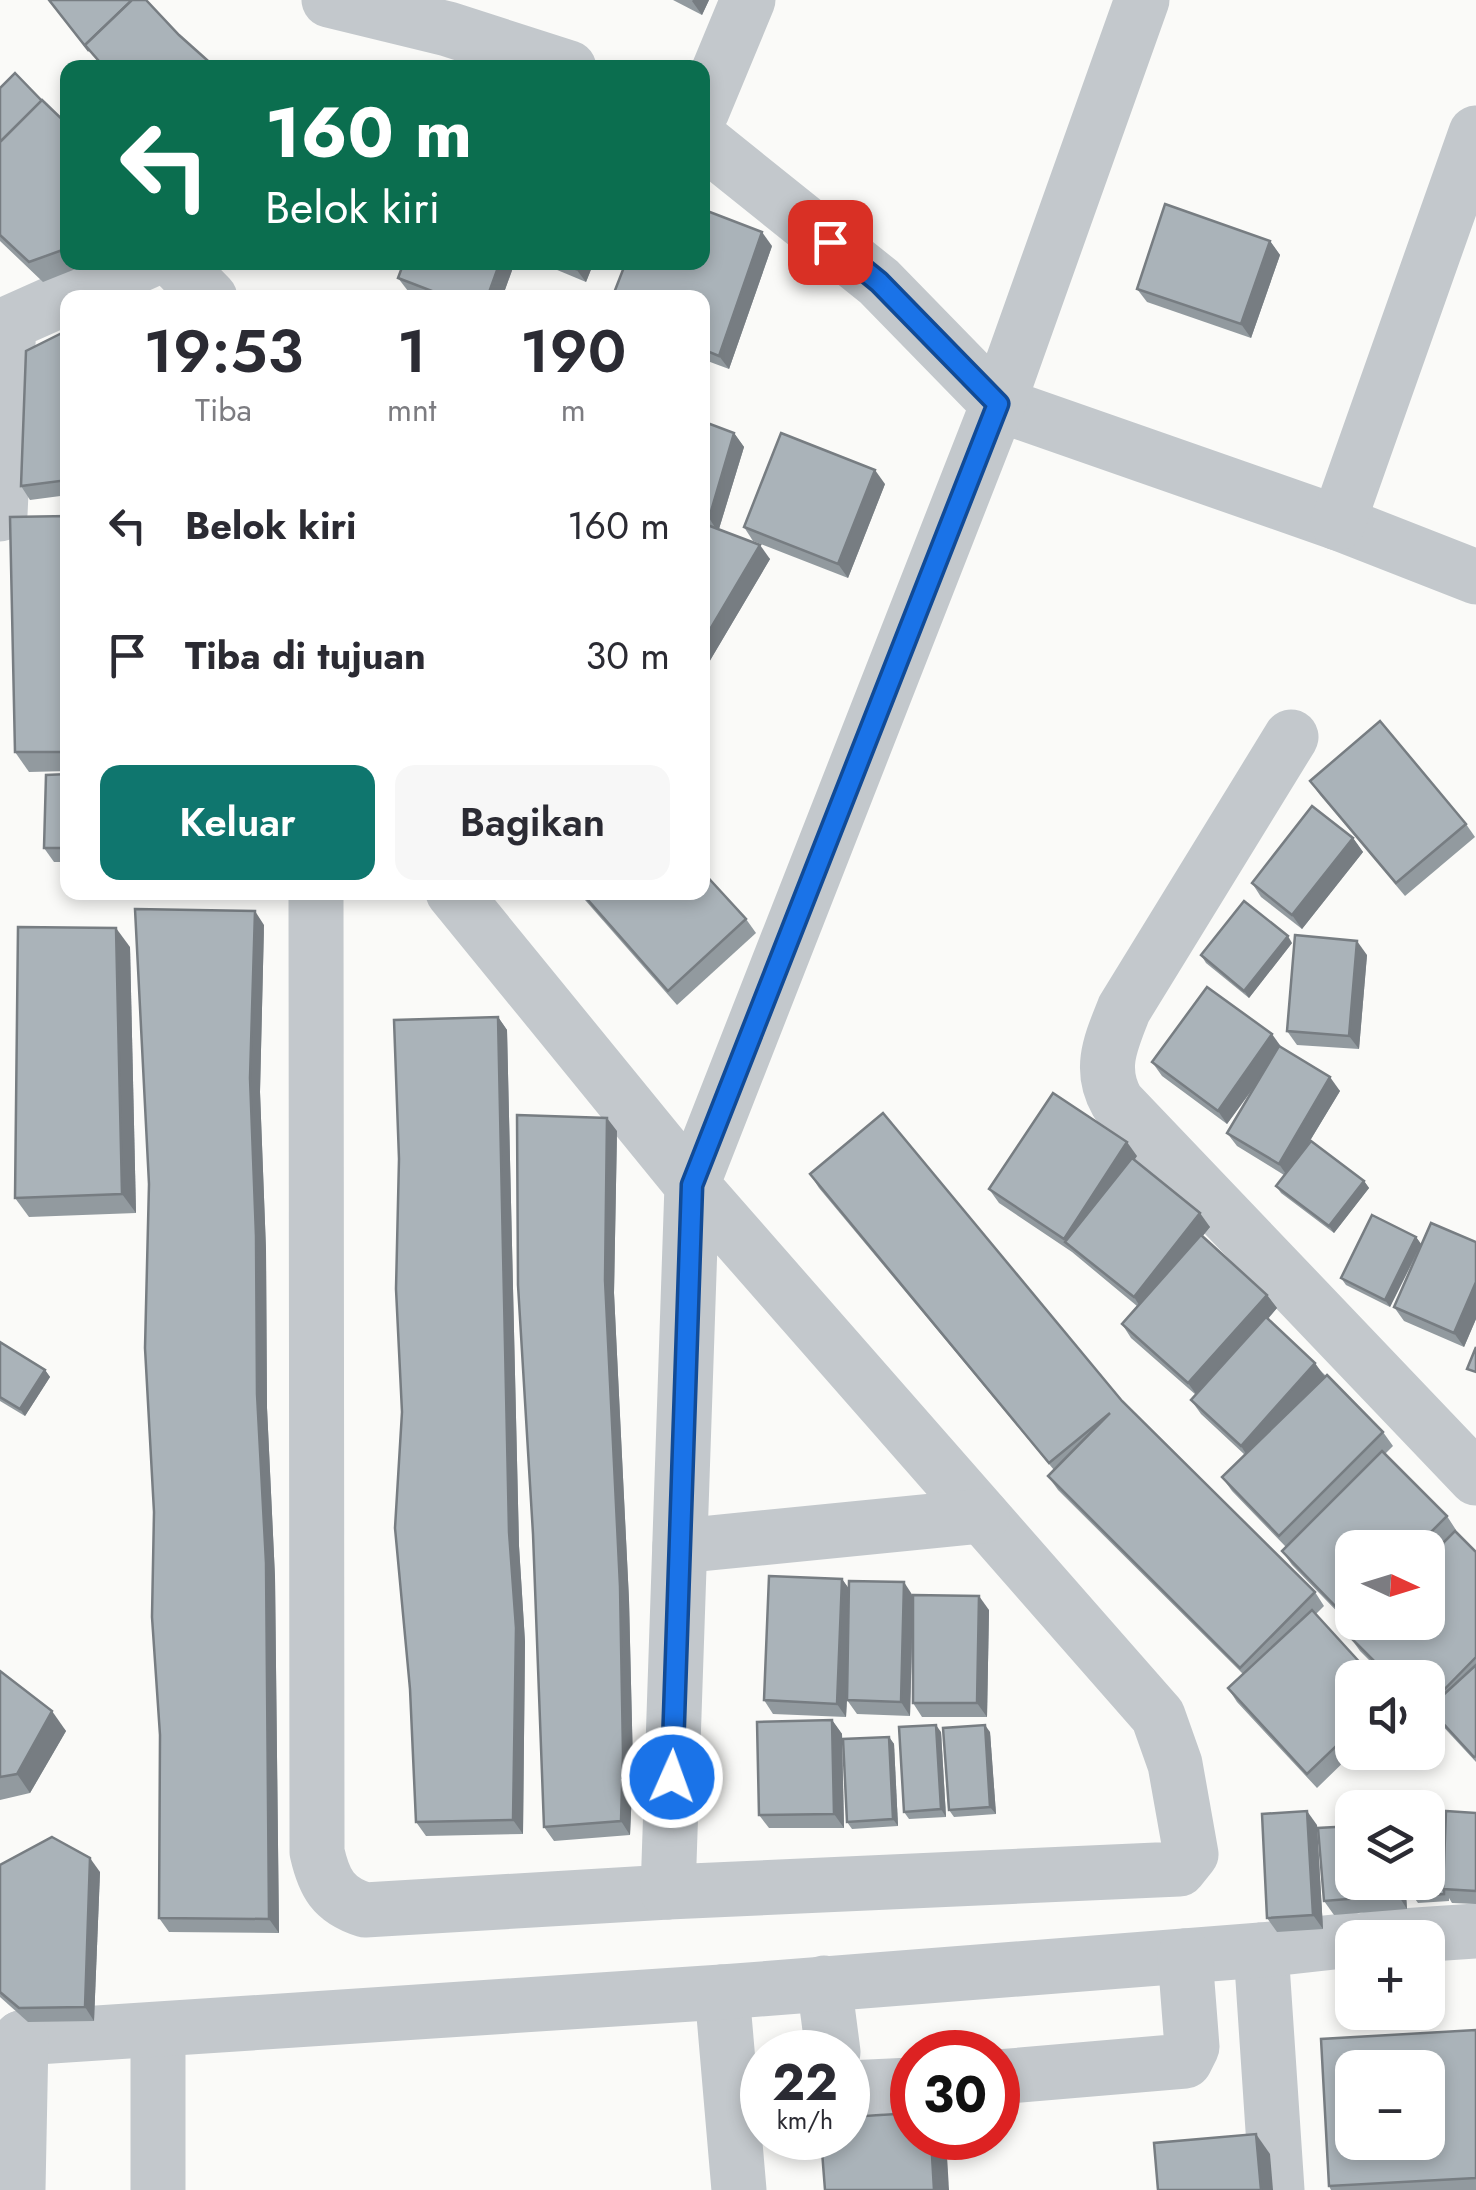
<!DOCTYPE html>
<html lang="id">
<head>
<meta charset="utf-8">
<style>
	body { margin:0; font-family:Jost,sans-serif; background:#f7f7f7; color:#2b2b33; height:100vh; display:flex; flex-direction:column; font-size:38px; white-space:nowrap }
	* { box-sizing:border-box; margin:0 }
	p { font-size:32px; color:#7c7c81 }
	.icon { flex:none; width:55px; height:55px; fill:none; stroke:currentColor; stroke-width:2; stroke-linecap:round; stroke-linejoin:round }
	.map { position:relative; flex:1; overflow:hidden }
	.details { position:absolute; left:60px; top:290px; width:650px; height:610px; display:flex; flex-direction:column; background:#fff; border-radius:20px; box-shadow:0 5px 15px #0003 }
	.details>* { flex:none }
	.guide { position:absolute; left:60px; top:60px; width:650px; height:210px; border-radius:20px; box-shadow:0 5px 15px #0003; background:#0b6e4f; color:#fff; overflow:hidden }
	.needle { width:65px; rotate:94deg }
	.controls { position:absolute; left:1335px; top:1530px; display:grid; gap:20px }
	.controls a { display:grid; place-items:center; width:110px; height:110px; border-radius:20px; background:#fff; box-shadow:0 5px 15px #0003; font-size:50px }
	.speed { position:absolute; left:740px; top:2030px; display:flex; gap:20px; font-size:50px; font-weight:700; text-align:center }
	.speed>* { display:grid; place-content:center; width:130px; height:130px; border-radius:50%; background:#fff; box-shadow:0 5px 15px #0003; line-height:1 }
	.speed small { font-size:25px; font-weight:400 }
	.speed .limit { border:15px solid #d22; background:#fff; color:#111 }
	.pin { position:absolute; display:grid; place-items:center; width:85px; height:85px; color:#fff; margin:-42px; border-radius:20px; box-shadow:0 5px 15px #0006 }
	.me { position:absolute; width:110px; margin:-55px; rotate:2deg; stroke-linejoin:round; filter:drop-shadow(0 0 8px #0008) }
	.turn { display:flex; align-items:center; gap:35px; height:210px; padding:0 40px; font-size:45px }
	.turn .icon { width:130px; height:130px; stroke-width:2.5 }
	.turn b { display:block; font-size:70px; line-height:85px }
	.eta { display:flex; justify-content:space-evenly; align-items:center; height:170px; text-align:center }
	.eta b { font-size:60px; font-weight:600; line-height:70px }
	.action { display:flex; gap:20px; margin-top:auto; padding:20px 40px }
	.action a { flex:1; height:115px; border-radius:20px; background:#0f766e; color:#fff; font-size:40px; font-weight:600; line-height:115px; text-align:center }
	.action a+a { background:#f7f7f7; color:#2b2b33 }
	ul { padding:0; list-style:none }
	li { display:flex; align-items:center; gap:30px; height:130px; padding:0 40px }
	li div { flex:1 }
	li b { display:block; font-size:38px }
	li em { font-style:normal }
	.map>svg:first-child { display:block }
</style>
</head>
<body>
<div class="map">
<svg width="1476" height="2190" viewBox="0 0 1476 2190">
	<rect width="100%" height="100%" fill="#fafaf8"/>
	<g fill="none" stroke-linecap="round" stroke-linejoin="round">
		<g stroke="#c3c8cc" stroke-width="55">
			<path d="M 329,0 L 448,29 L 569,68"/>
			<path d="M 702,111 L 748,0"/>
			<path d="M 702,140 L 879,282 L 998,404 L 1338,523 L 1476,577"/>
			<path d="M 175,262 L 210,298"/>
			<path d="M 0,514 L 9,323 L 146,262"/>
			<path d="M 1338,523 L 1476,133"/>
			<path d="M 1291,737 L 1124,1009 C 1111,1042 1098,1069 1117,1102 L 1476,1478"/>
			<path d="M 316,892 L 317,1852 C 324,1883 333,1900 365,1910 L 668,1892"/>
			<path d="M 453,892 L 692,1185 L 668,1892 L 1179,1869 L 1191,1854 L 1175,1764 L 1158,1716 L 692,1185 L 998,404 L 1142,0"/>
			<path d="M 680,1546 L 982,1516"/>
			<path d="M 1372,1938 L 1476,1931"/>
			<path d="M 1261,1950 L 1277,2190"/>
			<path d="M 824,1983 L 833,2052"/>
			<path d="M 722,1992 L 739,2190"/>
			<path d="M 158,2030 L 158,2190"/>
			<path d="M 21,2038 L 722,1992 L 1261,1950 L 1352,1940"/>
			<path d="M 998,2077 L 1185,2061 L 1192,2047 L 1185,1956"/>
			<path d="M 848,2088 L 912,2085"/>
			<path d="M 18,2190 L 21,2038"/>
		</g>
	</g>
	<g fill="#929a9f">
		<path d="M 673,0 L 709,0 L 702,15 Z"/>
		<path d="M 0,88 L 42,101 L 68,125 L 68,262 L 93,262 L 43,282 L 0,241 Z"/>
		<path d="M 1270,241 L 1280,255 L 1251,338 L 1147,302 L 1137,289 Z"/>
		<path d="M 772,246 L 729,369 L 702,359 L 702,298 Z"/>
		<path d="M 404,262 L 515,262 L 502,298 L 424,298 L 408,291 L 398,278 Z"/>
		<path d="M 538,262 L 594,262 L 586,282 Z"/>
		<path d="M 68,330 L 68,495 L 30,500 L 21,486 Z"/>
		<path d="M 702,421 L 734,433 L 744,447 L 719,529 L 770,559 L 702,674 Z"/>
		<path d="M 885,484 L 848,578 L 753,541 L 744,527 Z"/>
		<path d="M 68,516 L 68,771 L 29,772 L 15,752 Z"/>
		<path d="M 68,774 L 68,862 L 54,862 L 44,848 Z"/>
		<path d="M 1310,781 L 1466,824 L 1475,837 L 1405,896 L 1320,795 Z"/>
		<path d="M 1353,838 L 1363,852 L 1302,929 L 1261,897 L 1252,883 Z"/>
		<path d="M 578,892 L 702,892 L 746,919 L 756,933 L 677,1005 Z"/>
		<path d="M 264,925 L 260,1092 L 266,1250 L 267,1408 L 275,1577 L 279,1933 L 169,1932 L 159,1918 L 160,1735 Z"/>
		<path d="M 1292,943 L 1249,998 L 1206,963 L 1201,955 Z"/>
		<path d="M 130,947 L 136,1213 L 29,1217 L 15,1198 Z"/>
		<path d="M 1367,955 L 1359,1049 L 1297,1045 L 1287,1031 Z"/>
		<path d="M 498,1017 L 507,1030 L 519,1546 L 525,1642 L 523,1834 L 426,1836 L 416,1822 Z"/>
		<path d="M 1282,1048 L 1340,1091 L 1308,1144 L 1364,1181 L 1369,1188 L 1334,1233 L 1281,1193 L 1276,1186 L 1284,1175 L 1237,1146 L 1227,1133 L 1255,1086 L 1227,1124 L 1162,1076 L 1152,1062 Z"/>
		<path d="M 617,1131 L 614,1293 L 629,1600 L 633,1767 L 630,1835 L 554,1841 L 544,1827 Z"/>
		<path d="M 1137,1156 L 1134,1160 L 1210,1227 L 1202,1236 L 1267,1295 L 1277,1308 L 1268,1319 L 1383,1432 L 1393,1446 L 1385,1454 L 1447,1516 L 1456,1530 L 1455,1531 L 1476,1552 L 1476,1762 L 1437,1720 L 1434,1724 L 1428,1718 L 1428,1678 L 1387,1678 L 1360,1651 L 1350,1637 L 1428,1622 L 1428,1548 L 1352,1548 L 1352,1622 L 1363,1622 L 1355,1630 L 1292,1565 L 1282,1551 L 1286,1547 L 1232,1491 L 1222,1477 L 1245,1455 L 1201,1414 L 1191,1400 L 1196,1395 L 1131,1338 L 1122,1324 L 1137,1306 L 1072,1252 L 999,1203 L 989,1189 Z"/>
		<path d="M 810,1174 L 1122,1401 L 1315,1592 L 1324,1606 L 1316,1614 L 1352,1678 L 1352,1752 L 1354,1752 L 1317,1788 L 1237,1702 L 1228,1688 L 1243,1674 L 1058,1490 L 1048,1476 L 1054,1470 L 819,1188 Z"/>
		<path d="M 1372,1215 L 1416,1237 L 1421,1244 L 1431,1223 L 1476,1242 L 1476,1319 L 1464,1347 L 1404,1321 L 1394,1307 L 1421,1246 L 1390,1307 L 1346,1285 L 1341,1278 Z"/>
		<path d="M 0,1342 L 45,1370 L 50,1377 L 25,1416 L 0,1401 Z"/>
		<path d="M 842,1579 L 849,1589 L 913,1596 L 989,1610 L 987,1717 L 922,1717 L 913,1703 L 913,1614 L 910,1716 L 857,1714 L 847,1700 L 846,1717 L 773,1714 L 764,1700 Z"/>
		<path d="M 0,1671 L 66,1731 L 30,1793 L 0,1800 Z"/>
		<path d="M 832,1720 L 842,1734 L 844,1828 L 769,1828 L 759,1815 Z"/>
		<path d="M 941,1732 L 946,1817 L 909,1819 L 904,1812 Z"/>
		<path d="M 990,1732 L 996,1814 L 954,1817 L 949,1810 Z"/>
		<path d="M 889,1737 L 894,1744 L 898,1826 L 852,1829 L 847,1822 Z"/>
		<path d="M 1440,1806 L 1444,1813 L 1445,1829 L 1476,1813 L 1476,1904 L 1452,1903 L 1449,1898 L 1449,1901 L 1418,1903 L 1413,1896 Z"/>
		<path d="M 1317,1825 L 1323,1929 L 1277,1932 L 1267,1918 Z"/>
		<path d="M 0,1865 L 100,1872 L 94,2021 L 28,2022 L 0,1997 Z"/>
		<path d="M 1352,1882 L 1405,1882 L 1407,1909 L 1334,1915 L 1324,1901 Z"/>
		<path d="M 1476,2030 L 1476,2190 L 1331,2190 L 1329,2186 Z"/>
	</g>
	<g fill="#777d82">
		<path d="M 693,0 L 709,0 L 702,15 L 692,1 Z"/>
		<path d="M 762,232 L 772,246 L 729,369 L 719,356 Z"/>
		<path d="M 1270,241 L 1280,255 L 1251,338 L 1241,324 Z"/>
		<path d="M 500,262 L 515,262 L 502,298 L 487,298 Z"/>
		<path d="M 579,262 L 594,262 L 586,282 L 576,269 Z"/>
		<path d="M 734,433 L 744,447 L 718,532 L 709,518 Z"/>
		<path d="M 875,470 L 885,484 L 848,578 L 838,564 Z"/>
		<path d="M 760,545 L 770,559 L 702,674 L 702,643 Z"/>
		<path d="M 1353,838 L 1363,852 L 1302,929 L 1292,915 Z"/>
		<path d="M 255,911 L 264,925 L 260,1092 L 266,1250 L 267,1408 L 275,1577 L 279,1933 L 269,1919 L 250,1078 Z"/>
		<path d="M 116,928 L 130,947 L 136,1213 L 122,1194 Z"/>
		<path d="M 1288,936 L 1292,943 L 1249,998 L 1244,991 Z"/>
		<path d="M 1357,941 L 1367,955 L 1359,1049 L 1349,1036 Z"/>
		<path d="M 498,1017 L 507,1030 L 519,1546 L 525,1642 L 523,1834 L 513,1820 L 509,1532 Z"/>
		<path d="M 1272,1034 L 1282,1048 L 1227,1124 L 1218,1111 Z"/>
		<path d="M 1330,1077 L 1340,1091 L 1288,1177 L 1279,1164 Z"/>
		<path d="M 607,1118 L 617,1131 L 614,1293 L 629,1600 L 633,1767 L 630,1835 L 621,1821 L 605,1280 Z"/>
		<path d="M 1127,1142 L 1137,1156 L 1075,1250 L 1064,1239 Z"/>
		<path d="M 1364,1181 L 1369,1188 L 1334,1233 L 1329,1226 Z"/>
		<path d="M 1200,1213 L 1210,1227 L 1143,1311 L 1134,1297 Z"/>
		<path d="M 1416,1237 L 1421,1244 L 1390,1307 L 1385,1300 Z"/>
		<path d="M 1476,1282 L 1476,1319 L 1464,1347 L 1454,1333 Z"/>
		<path d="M 1267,1295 L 1277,1308 L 1198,1397 L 1188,1383 Z"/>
		<path d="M 1315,1363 L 1325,1377 L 1250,1460 L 1241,1446 Z"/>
		<path d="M 45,1370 L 50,1377 L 25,1416 L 20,1409 Z"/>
		<path d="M 842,1579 L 852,1593 L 846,1717 L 837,1704 Z"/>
		<path d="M 904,1582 L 913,1596 L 910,1716 L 901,1702 Z"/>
		<path d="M 979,1596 L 989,1610 L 987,1717 L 977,1703 Z"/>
		<path d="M 52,1711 L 66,1731 L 30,1793 L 17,1774 Z"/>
		<path d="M 832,1720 L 842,1734 L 844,1828 L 834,1814 Z"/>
		<path d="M 936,1725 L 941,1732 L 946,1817 L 941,1809 Z"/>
		<path d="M 985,1725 L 990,1732 L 996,1814 L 990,1807 Z"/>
		<path d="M 889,1737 L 894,1744 L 898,1826 L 893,1819 Z"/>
		<path d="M 1440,1806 L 1444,1813 L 1449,1889 L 1444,1889 Z"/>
		<path d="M 1307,1811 L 1317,1825 L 1323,1929 L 1313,1915 Z"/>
		<path d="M 90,1858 L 100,1872 L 94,2021 L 85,2007 Z"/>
		<path d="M 1397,1882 L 1405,1882 L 1407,1909 L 1398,1895 Z"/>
		<path d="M 1256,2134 L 1270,2154 L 1273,2190 L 1261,2190 Z"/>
		<path d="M 931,2138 L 946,2138 L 949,2190 L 934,2190 Z"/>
	</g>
	<g fill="#aab3b9" stroke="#777d82" stroke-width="2.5" fill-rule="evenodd">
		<path d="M 49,0 L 132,0 L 85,45 L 89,51 Z"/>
		<path d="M 132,0 L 146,0 L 179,35 L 216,68 L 105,68 L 85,45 Z"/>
		<path d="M 15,73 L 42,101 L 0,142 L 0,88 Z"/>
		<path d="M 42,100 L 68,125 L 68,248 L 29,262 L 0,235 L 0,142 Z"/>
		<path d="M 1165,204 L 1270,241 L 1241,324 L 1137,289 Z"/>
		<path d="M 702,209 L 762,232 L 719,356 L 702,349 L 702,298 L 612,298 L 626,262 L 702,262 Z"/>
		<path d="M 404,262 L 500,262 L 487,298 L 450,298 L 398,278 Z"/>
		<path d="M 561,262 L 579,262 L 576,269 Z"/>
		<path d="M 68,330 L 68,480 L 21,486 L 26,351 Z"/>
		<path d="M 702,421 L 734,433 L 709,518 L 702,516 Z"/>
		<path d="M 781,433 L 875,470 L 838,564 L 744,527 Z"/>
		<path d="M 68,516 L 68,752 L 15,752 L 10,517 Z"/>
		<path d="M 702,523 L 760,545 L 702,643 Z"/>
		<path d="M 1380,721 L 1466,824 L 1396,883 L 1310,781 Z"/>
		<path d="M 68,774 L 68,848 L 44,848 L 46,775 Z"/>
		<path d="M 1312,806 L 1353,838 L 1292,915 L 1252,883 Z"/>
		<path d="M 702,871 L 746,919 L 668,991 L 581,892 L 702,892 Z"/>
		<path d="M 1244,901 L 1288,936 L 1244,991 L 1201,955 Z"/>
		<path d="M 135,909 L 255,911 L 250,1078 L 256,1236 L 257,1394 L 266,1563 L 269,1919 L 159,1918 L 160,1735 L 152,1617 L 154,1512 L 145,1348 L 149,1184 Z"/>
		<path d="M 18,927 L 116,928 L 122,1194 L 15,1198 Z"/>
		<path d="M 1295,935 L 1357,941 L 1349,1036 L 1287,1031 Z"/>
		<path d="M 1207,987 L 1272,1034 L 1218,1111 L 1152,1062 Z"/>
		<path d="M 498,1017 L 509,1532 L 516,1628 L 513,1820 L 416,1822 L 410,1689 L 395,1528 L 402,1412 L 396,1289 L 399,1159 L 394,1020 Z"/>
		<path d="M 1279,1046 L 1330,1077 L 1279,1164 L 1227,1133 Z"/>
		<path d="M 1053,1093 L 1127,1142 L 1064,1239 L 989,1189 Z"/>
		<path d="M 883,1113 L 1122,1401 L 1315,1592 L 1240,1668 L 1048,1476 L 1110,1413 L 1049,1463 L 810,1174 Z"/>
		<path d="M 517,1115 L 607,1118 L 605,1280 L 620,1586 L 623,1753 L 621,1821 L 544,1827 L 533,1534 L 518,1285 Z"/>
		<path d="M 1311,1141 L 1364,1181 L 1329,1226 L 1276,1186 Z"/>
		<path d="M 1132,1158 L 1200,1213 L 1134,1297 L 1065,1242 Z"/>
		<path d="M 1372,1215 L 1416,1237 L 1385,1300 L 1341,1278 Z"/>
		<path d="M 1431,1223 L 1476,1242 L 1476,1282 L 1454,1333 L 1394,1307 Z"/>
		<path d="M 1201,1235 L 1267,1295 L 1188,1383 L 1122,1324 Z"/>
		<path d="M 1266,1317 L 1315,1363 L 1241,1446 L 1191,1400 Z"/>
		<path d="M 0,1342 L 45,1370 L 20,1409 L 0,1397 Z"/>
		<path d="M 1476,1347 L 1476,1372 L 1467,1369 Z"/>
		<path d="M 1327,1375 L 1383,1432 L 1279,1536 L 1222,1477 Z"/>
		<path d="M 1382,1451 L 1447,1516 L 1415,1548 L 1352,1548 L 1352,1609 L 1345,1616 L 1282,1551 Z"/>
		<path d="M 1455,1531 L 1476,1552 L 1476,1657 L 1428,1706 L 1428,1678 L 1391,1678 L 1350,1637 L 1364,1622 L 1428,1622 L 1428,1558 Z"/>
		<path d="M 769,1576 L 842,1579 L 837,1704 L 764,1700 Z"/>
		<path d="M 849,1581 L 904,1582 L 901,1702 L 847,1700 Z"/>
		<path d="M 913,1595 L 979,1596 L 977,1703 L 913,1703 Z"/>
		<path d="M 1312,1610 L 1374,1678 L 1352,1678 L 1352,1731 L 1307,1774 L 1228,1688 Z"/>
		<path d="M 1476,1665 L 1476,1756 L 1474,1757 L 1429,1708 Z"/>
		<path d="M 0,1671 L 52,1711 L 17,1774 L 0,1777 Z"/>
		<path d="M 832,1720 L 834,1814 L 759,1815 L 757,1722 Z"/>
		<path d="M 936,1725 L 941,1809 L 904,1812 L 899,1727 Z"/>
		<path d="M 985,1725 L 990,1807 L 949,1810 L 943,1728 Z"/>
		<path d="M 889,1737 L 893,1819 L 847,1822 L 843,1739 Z"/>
		<path d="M 1440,1806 L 1443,1889 L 1444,1889 L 1444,1894 L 1413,1896 L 1412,1882 L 1428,1882 L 1428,1808 L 1410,1808 Z"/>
		<path d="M 1307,1811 L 1313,1915 L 1267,1918 L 1262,1814 Z"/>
		<path d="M 1446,1811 L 1476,1813 L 1476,1891 L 1443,1889 Z"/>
		<path d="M 1352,1826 L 1352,1882 L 1397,1882 L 1398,1895 L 1324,1901 L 1318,1828 Z"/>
		<path d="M 52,1837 L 90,1858 L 85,2007 L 19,2008 L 0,1992 L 0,1865 Z"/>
		<path d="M 1476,2030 L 1476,2178 L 1329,2186 L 1321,2039 ZM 1352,2068 L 1428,2068 L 1428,2142 L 1352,2142 Z"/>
		<path d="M 912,2113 L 912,2138 L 931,2138 L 934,2190 L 825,2190 L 821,2138 L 848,2138 L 848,2117 Z"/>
		<path d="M 1256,2134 L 1261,2190 L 1158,2190 L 1154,2143 Z"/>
	</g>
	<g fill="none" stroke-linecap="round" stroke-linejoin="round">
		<g stroke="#114b97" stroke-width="25">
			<path id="route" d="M 672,1777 L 692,1185 L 998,404 L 879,282 L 830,242"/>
		</g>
		<use href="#route" stroke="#1a73e8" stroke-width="18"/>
	</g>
</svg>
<div class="controls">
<a><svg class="needle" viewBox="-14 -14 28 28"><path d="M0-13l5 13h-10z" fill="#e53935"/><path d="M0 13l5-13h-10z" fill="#7c7c81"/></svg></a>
<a><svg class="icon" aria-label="sound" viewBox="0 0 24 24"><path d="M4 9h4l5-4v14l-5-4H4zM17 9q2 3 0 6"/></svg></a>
<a><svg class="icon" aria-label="layers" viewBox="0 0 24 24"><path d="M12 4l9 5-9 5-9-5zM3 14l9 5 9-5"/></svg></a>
<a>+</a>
<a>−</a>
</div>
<div class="speed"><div>22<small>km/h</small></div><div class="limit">30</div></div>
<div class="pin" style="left:830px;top:242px;background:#d93025"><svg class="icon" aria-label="arrive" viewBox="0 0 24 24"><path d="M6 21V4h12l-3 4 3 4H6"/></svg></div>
<svg class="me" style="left:672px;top:1777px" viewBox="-20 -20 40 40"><circle r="17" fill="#1a73e8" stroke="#fff" stroke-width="3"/><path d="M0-11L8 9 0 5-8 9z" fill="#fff"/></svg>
<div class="guide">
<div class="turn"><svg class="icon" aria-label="left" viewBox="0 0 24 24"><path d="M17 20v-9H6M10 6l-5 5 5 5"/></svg><div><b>160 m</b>Belok kiri</div></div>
</div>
<section class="details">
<div class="eta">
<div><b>19:53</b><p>Tiba</p></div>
<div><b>1</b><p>mnt</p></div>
<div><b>190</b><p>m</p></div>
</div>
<ul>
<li><svg class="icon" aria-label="left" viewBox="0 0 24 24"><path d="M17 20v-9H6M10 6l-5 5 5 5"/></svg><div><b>Belok kiri</b></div><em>160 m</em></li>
<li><svg class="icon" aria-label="arrive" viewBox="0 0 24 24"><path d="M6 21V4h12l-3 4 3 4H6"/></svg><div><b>Tiba di tujuan</b></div><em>30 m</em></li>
</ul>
<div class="action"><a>Keluar</a><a>Bagikan</a></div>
</section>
</div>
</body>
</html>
